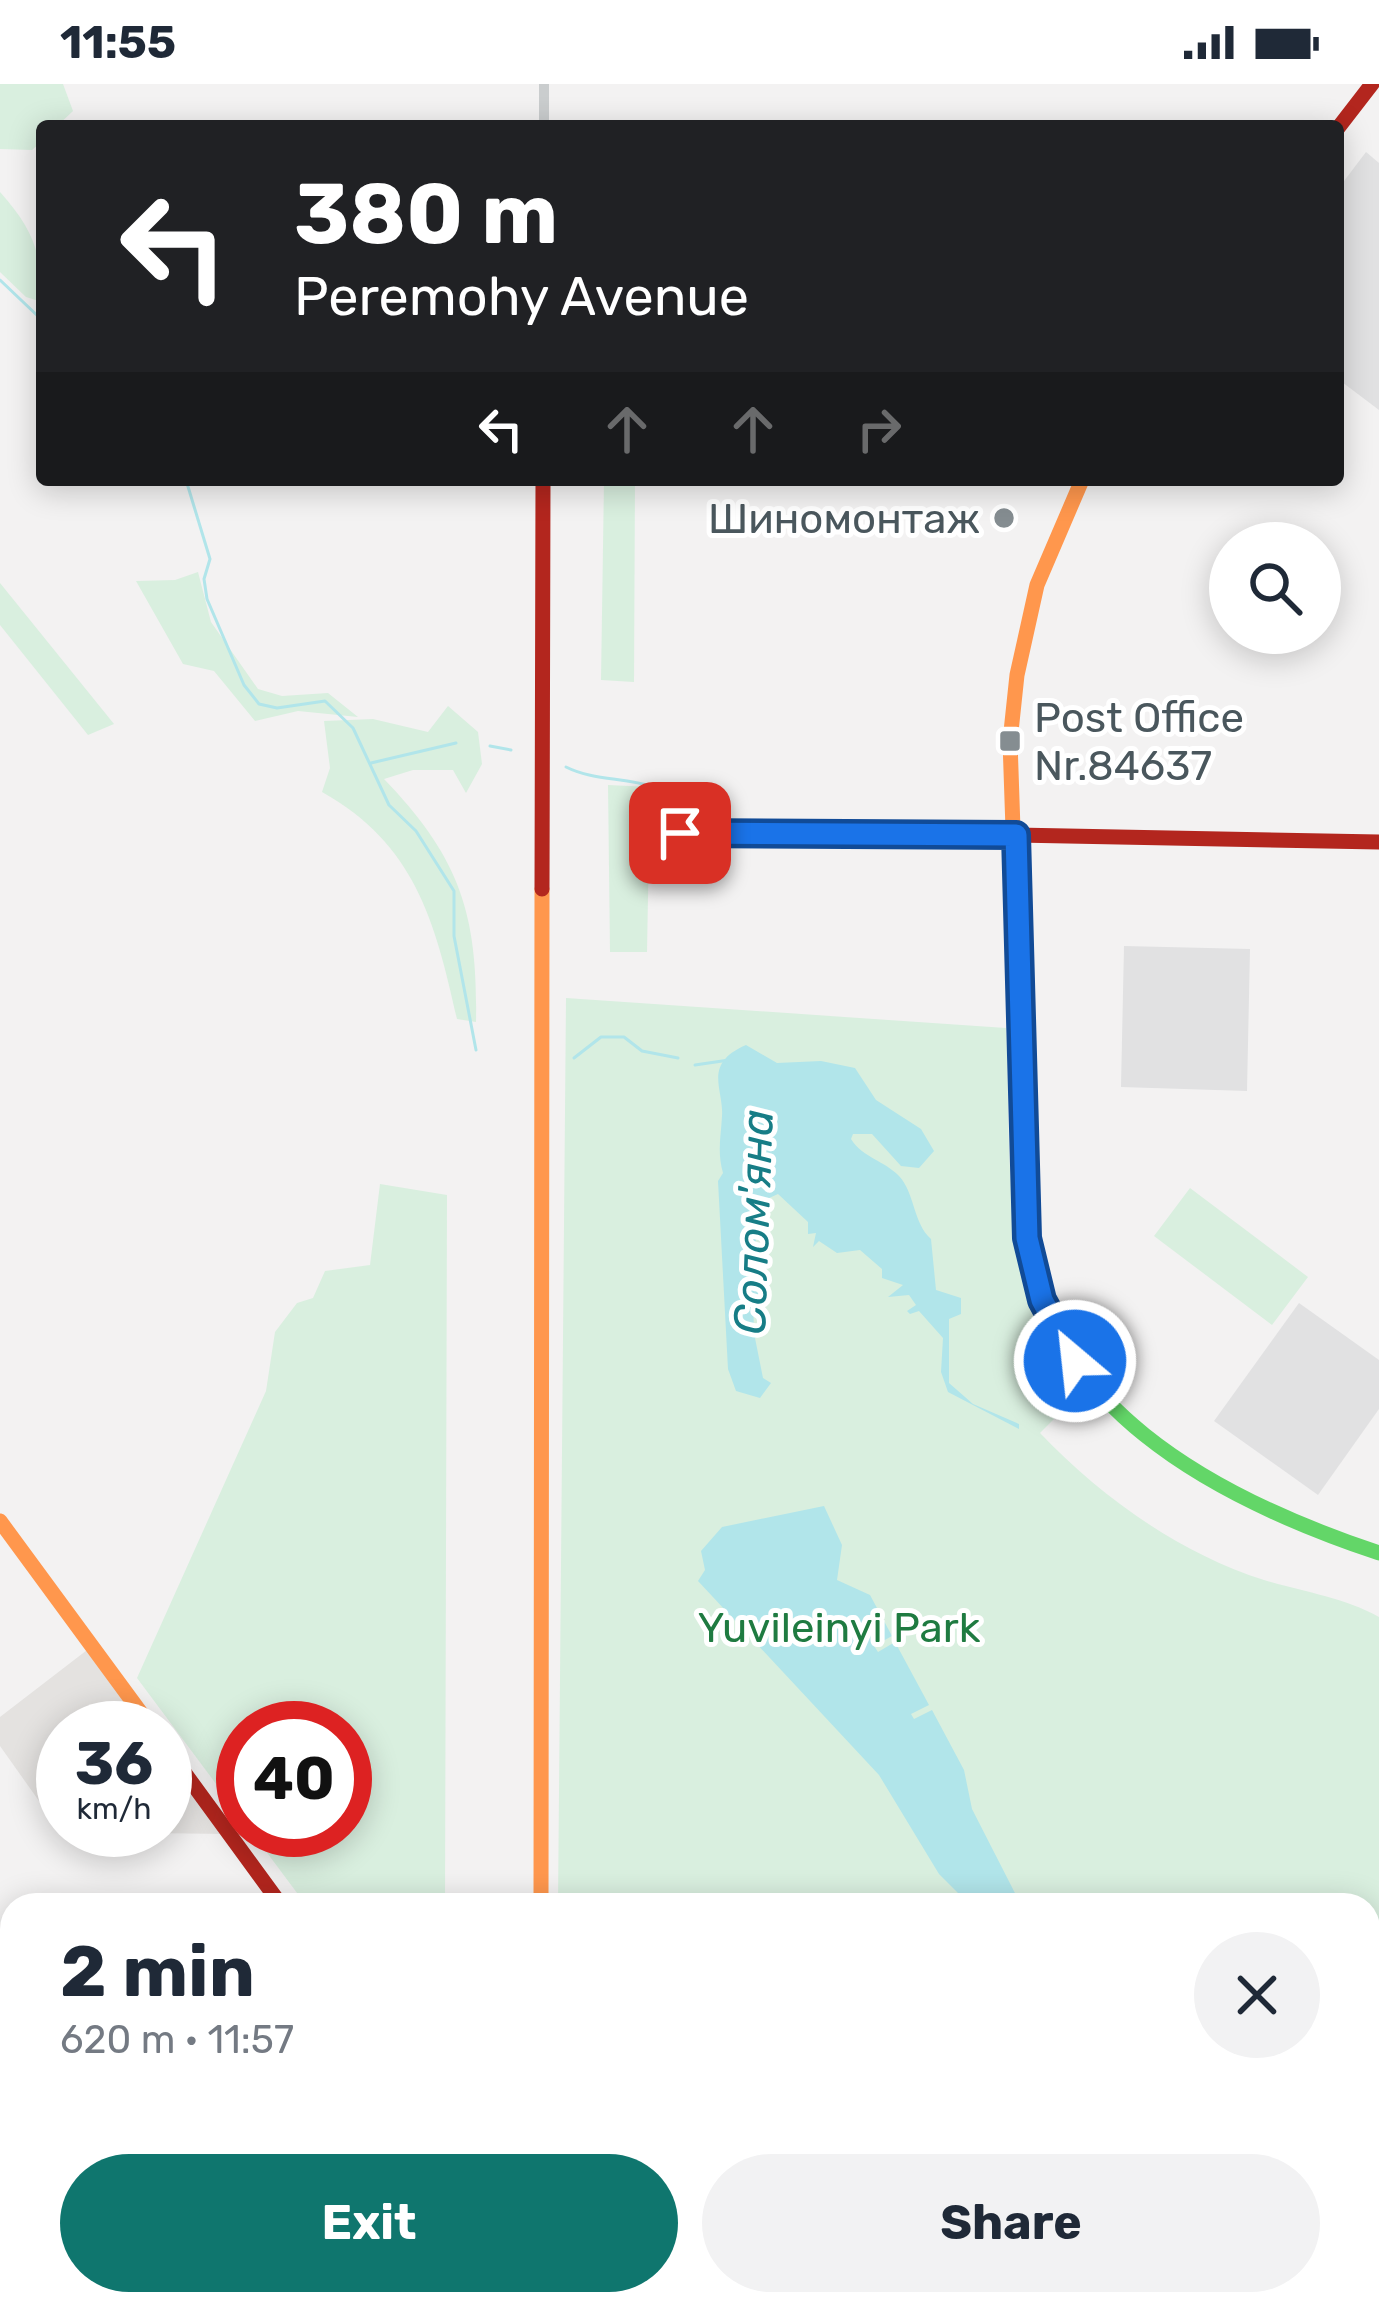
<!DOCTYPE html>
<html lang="en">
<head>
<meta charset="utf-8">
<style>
	body { margin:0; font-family:Rubik,sans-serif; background:#f2f2f3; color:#1f2937; height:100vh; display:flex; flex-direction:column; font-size:45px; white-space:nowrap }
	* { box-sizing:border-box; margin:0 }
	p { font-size:39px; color:#747a83 }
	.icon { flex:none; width:66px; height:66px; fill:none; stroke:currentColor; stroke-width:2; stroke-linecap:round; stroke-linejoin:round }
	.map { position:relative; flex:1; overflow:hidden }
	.details { position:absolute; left:0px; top:1809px; width:1380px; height:423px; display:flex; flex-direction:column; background:#fff; border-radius:36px 36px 0 0; box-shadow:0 6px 30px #0003 }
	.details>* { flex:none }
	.hud { position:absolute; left:36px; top:36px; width:1308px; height:366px; border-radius:12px; box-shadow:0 6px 30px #0003; background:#202124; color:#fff; overflow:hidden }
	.buttons { position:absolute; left:1209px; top:438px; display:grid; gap:24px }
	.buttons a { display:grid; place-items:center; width:132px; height:132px; border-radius:50%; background:#fff; box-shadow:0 6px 30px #0003; font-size:60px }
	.speed { position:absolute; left:36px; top:1617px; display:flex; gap:24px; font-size:60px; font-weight:700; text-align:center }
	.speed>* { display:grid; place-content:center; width:156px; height:156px; border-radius:50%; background:#fff; box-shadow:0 6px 30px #0003; line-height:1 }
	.speed small { font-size:30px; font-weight:400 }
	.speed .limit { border:18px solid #d22; background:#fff; color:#111 }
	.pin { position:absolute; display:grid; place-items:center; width:102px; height:102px; color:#fff; margin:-51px; border-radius:24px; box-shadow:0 6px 18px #0006 }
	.me { position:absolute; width:132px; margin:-66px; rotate:332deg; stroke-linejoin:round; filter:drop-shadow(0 0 9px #0008) }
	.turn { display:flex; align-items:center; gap:42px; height:252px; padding:0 60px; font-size:54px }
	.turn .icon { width:156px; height:156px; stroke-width:2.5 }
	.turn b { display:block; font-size:84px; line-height:102px }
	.lanes { display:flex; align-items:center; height:114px; padding:0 60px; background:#0003; justify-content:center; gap:60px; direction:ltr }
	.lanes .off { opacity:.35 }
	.round { display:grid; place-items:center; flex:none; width:126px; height:126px; border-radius:63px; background:#f2f2f3 }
	.head { display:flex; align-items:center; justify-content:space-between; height:204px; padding:0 60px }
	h1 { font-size:72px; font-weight:700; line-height:90px }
	.primary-button { display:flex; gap:24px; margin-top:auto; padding:24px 60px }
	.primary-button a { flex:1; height:138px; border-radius:72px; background:#0f766e; color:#fff; font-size:48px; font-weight:700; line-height:138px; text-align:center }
	.primary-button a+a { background:#f2f2f3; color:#1f2937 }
	.status { display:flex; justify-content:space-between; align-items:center; height:84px; padding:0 60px; background:#fff; direction:ltr }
	.status svg { height:33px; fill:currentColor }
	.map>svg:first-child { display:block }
</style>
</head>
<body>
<div class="status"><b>11:55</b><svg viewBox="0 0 49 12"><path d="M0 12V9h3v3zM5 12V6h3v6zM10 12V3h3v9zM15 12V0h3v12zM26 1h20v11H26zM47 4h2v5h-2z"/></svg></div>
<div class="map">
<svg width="1379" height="2230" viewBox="0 0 1379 2230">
	<rect width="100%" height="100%" fill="#f3f2f2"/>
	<path fill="#e4e2e0" d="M 91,1563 L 152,1644 L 63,1644 L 63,1746 L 165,1746 L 165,1662 L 229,1750 L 61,1748 L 0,1662 L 0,1633 Z"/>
	<g fill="#e1e1e2">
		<path d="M 1366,68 L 1379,79 L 1379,326 L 1338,295 L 1338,105 Z"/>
		<path d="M 1124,862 L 1250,865 L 1247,1007 L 1121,1003 Z"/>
		<path d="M 1299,1219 L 1379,1276 L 1379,1325 L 1318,1411 L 1214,1337 Z"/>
	</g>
	<g fill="#d9efdf">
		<path d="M 0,0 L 63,0 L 73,27 L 57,42 L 42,42 L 42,57 L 32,66 L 0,65 Z"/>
		<path d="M 0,108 C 33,145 42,169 42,218 L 26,213 L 0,188 Z"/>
		<path d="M 604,396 L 635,396 L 634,598 L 601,596 Z"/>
		<path d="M 198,488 L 211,538 L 258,605 L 282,612 L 328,609 L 358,633 L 298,627 L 255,637 L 214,587 L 183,580 L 136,497 L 175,496 Z"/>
		<path d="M 0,499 L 114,640 L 88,651 L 0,541 Z"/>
		<path d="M 448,622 L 478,648 L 482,680 L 466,709 L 453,686 L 413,686 L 384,695 C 460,774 478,830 476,938 L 457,935 C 435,837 415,760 322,708 L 330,684 L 324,637 L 373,635 L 428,648 Z"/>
		<path d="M 608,701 L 650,703 L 647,868 L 610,868 Z"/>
		<path d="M 566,914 L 1006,944 C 1011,1040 1001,1153 1044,1241 C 1054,1263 1072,1284 1085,1304 L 1040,1349 C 1101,1413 1179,1469 1264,1496 C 1303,1508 1343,1513 1379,1533 L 1379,2230 L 832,2230 L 825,2220 L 1368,2220 L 1368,1821 L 558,1821 Z"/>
		<path d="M 380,1100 L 447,1111 L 445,1821 L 306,1821 L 250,1746 L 345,1746 L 345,1644 L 243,1644 L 243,1736 L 137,1594 L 266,1307 L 275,1248 L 297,1219 L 313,1214 L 325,1187 L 370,1181 Z"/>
		<path d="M 1190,1104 L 1308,1193 L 1272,1241 L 1154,1152 Z"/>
	</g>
	<g fill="#b1e5ea">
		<path d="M 746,961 L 777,979 L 821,977 L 855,984 L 876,1016 L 921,1045 L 934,1067 L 919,1084 L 901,1082 L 872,1050 L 853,1050 L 851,1055 C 863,1074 885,1077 899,1092 C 915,1109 913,1139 931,1155 L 936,1206 L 961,1214 L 961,1230 L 949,1235 L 949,1299 L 973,1320 L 1019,1340 L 1019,1345 L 948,1308 L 941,1288 L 943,1254 L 919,1227 L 910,1230 L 907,1227 L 916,1221 L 909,1211 L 888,1213 L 903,1201 L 882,1194 L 882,1185 L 860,1166 L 837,1169 L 819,1157 L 813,1163 L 816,1149 L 808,1150 L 808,1138 L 778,1110 L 758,1119 L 763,1140 L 751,1168 L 760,1208 L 753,1216 L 754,1247 L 760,1251 L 755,1254 L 763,1294 L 771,1299 L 760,1314 L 736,1307 L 728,1285 L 718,1097 L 723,1089 C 717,1068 721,1052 722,1032 C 724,1005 702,980 746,961 Z"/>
		<path d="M 824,1422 L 842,1461 L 837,1496 L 870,1511 L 892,1552 L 874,1562 L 878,1568 L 895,1558 L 929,1621 L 911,1630 L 914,1635 L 932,1626 L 964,1686 L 972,1725 L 1021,1821 L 972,1821 L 964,1815 L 939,1790 L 879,1691 L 698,1497 L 705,1486 L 701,1467 L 722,1443 Z"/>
	</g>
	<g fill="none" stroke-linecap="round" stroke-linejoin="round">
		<g stroke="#b1e5ea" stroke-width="3">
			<path d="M 0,196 L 42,236"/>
			<path d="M 186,396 L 210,475 L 204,495 L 207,515 L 244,601 L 259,620 L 277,624 L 325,617 L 353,644 L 389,721 L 416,747 L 454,807 L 454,852 L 476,966"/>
			<path d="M 490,662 L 511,666"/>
			<path d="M 371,679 L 456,659"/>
			<path d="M 566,683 C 594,697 624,693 654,703 L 659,712"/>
			<path d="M 574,974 L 601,953 L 624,953 L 642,967 L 678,974"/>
			<path d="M 695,981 L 729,976"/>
		</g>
		<g stroke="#cacdce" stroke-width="10">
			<path d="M 544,42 L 544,0"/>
			<path d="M 680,749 L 1016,751"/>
			<path d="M 1368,2165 L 1379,2153"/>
			<path d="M 541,2230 L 541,2220"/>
			<path d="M 1312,2230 L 1320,2220"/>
		</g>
		<path stroke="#63d668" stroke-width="15" d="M 1026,1128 C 1031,1321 1220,1416 1379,1469"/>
		<g stroke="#ff974d" stroke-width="15">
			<path d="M 1026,1128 L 1010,657 L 1017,591 L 1037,501 L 1082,396"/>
			<path d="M 0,1437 L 152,1644"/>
			<path d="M 541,1821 L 542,805"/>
		</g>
		<g stroke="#b3261e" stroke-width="15">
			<path d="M 1338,44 L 1372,0"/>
			<path d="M 1016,751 L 1379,758"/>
			<path d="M 542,805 L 543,396"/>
			<path d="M 165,1662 L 281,1821"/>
			<path d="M 809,2220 L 816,2230"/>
		</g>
	</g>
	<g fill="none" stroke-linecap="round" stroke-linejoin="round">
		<g stroke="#114b97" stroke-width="30">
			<path id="route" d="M 680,749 L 1016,751 L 1027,1154 L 1042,1216 L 1075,1277"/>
		</g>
		<use href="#route" stroke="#1a73e8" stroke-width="21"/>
	</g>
	<g fill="#858d91" stroke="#fff" stroke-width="4.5">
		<circle cx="1004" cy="434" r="12"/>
		<rect x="998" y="645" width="24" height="24" rx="6"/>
	</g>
	<g text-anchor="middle" stroke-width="10" stroke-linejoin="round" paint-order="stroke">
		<g font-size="42" fill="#4a575d" stroke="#fff" text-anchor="end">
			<text x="980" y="449">Шиномонтаж</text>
			<text x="1034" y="648" text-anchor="start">Post Office<tspan x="1034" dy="48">Nr.84637</tspan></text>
		</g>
		<g font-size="42" fill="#1f7b41" stroke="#fff">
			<text x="839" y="1558">Yuvileinyi Park</text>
		</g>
		<g font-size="45" font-style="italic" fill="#177d86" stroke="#fff">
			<text transform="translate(753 1138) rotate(-88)" y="16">Солом'яна</text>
		</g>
	</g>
</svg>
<div class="buttons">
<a><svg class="icon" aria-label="search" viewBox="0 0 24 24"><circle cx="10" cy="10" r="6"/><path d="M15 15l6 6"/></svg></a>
</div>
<div class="speed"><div>36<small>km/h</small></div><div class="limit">40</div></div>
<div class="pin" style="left:680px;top:749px;background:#d93025"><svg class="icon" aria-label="arrive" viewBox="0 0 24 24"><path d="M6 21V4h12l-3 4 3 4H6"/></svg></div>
<svg class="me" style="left:1075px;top:1277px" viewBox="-20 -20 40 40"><circle r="17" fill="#1a73e8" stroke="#fff" stroke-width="3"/><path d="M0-11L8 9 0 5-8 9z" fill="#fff"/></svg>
<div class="hud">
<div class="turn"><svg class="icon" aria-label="left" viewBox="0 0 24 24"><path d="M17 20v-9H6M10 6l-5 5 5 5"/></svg><div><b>380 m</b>Peremohy Avenue</div></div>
<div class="lanes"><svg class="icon" aria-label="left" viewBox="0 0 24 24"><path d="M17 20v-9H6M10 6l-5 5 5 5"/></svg><svg class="icon off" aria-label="ahead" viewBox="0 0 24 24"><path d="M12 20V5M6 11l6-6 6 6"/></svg><svg class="icon off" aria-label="ahead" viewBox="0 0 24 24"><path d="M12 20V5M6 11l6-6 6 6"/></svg><svg class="icon off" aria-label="right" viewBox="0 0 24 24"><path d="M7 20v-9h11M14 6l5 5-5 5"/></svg></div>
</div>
<section class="details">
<div class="head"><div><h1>2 min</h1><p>620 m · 11:57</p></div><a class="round"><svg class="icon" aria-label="close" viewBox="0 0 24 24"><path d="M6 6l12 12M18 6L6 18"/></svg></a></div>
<div class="primary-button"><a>Exit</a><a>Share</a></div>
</section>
</div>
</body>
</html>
